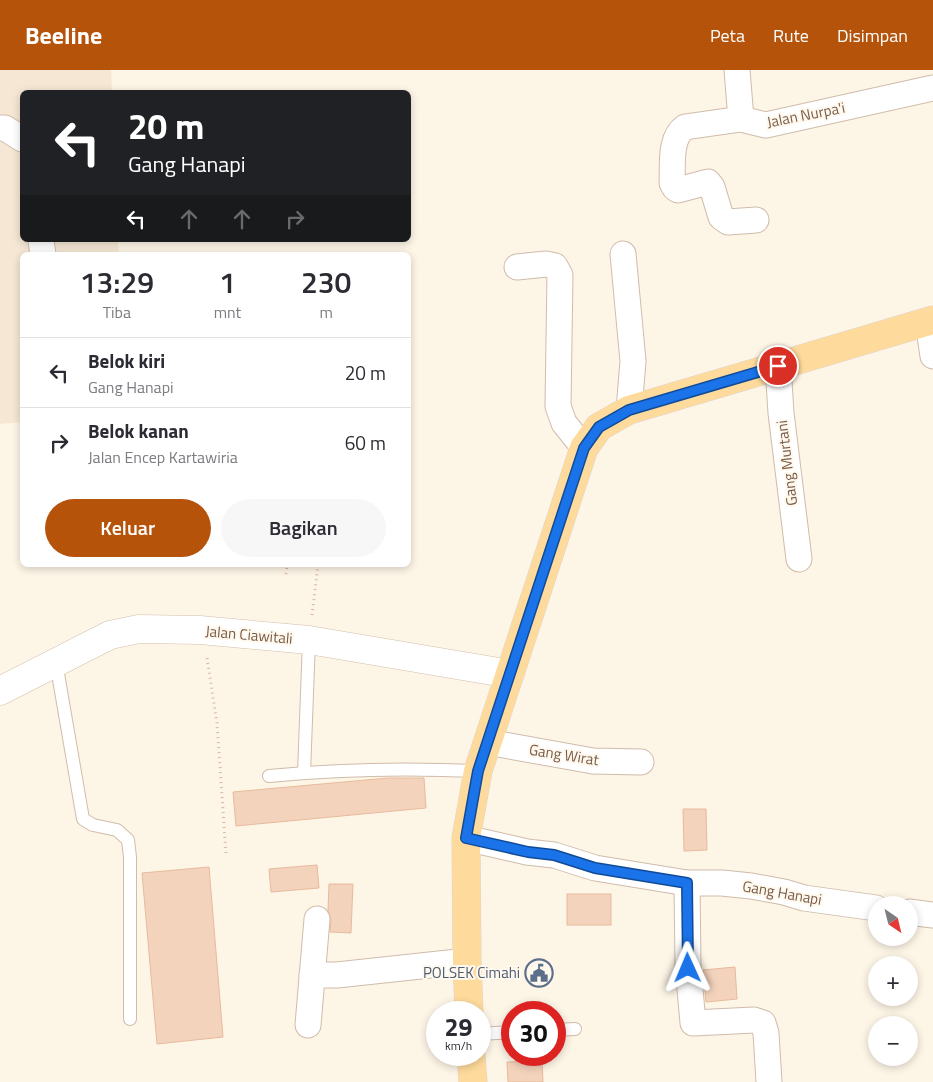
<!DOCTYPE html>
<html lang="id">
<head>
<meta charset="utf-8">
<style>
	body { margin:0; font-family:"Titillium Web",sans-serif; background:#f7f7f7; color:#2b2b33; height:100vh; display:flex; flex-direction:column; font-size:19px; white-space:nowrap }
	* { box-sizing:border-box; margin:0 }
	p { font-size:16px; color:#7c7c81 }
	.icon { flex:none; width:28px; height:28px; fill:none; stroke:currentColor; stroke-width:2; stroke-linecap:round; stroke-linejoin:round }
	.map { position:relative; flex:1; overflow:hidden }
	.drawer { position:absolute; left:20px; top:182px; width:391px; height:315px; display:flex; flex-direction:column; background:#fff; border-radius:8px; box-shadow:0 2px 8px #0003 }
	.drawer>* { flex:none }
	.top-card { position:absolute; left:20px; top:20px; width:391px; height:152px; border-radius:8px; box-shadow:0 2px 8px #0003; background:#202124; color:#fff; overflow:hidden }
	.needle { width:32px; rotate:145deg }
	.tools { position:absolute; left:868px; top:826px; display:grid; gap:10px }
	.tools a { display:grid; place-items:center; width:50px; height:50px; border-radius:50%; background:#fff; box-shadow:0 2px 8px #0003; font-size:25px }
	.speed { position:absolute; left:426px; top:931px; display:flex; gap:10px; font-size:25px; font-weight:700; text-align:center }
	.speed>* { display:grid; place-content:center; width:65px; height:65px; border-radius:50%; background:#fff; box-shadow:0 2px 8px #0003; line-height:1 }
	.speed small { font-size:12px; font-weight:400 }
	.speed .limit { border:8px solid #d22; background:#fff; color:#111 }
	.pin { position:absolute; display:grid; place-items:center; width:42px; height:42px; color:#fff; margin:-21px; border:2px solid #fff; border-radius:50%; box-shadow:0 1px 5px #0007 }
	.me { position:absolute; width:55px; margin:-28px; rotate:359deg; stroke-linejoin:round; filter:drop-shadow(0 0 4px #0008) }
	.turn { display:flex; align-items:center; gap:18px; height:105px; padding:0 25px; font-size:22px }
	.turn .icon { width:65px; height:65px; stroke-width:2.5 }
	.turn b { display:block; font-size:35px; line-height:42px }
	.lanes { display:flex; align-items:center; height:48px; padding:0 25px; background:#0003; justify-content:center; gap:25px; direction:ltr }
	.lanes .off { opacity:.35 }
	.eta { display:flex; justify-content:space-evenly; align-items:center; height:85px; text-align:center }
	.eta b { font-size:30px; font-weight:600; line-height:35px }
	.action { display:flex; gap:10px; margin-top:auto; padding:10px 25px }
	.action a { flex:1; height:58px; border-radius:30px; background:#b45309; color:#fff; font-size:20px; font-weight:600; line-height:58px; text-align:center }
	.action a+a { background:#f7f7f7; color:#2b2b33 }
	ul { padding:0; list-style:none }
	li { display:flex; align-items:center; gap:15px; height:70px; padding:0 25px; border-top:1px solid #e1e1e2 }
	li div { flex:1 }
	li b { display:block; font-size:19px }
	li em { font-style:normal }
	header { display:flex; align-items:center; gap:30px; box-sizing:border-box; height:70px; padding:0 25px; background:#b45309; color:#fff }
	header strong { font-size:24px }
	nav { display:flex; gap:28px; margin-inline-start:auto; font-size:18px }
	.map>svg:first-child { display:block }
</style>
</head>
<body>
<header>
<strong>Beeline</strong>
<nav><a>Peta</a><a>Rute</a><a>Disimpan</a></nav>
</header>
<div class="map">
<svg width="933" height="1012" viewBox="0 0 933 1012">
	<rect width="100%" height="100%" fill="#fdf5e6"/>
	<path fill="#f5e7d4" d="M 0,0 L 111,0 L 112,22 L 22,22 L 22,170 L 118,170 L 119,185 L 22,185 L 22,352 L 0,354 Z"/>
	<g fill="#f4d3bc" stroke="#e8ba9c">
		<path d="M 388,708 L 424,708 L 426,738 L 236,756 L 233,722 Z"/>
		<path d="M 683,739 L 706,739 L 707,780 L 684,781 Z"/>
		<path d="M 317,795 L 319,818 L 271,822 L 269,799 Z"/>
		<path d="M 209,797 L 223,967 L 157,974 L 142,803 Z"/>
		<path d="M 329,814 L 353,814 L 351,863 L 330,862 L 331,850 L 328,840 Z"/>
		<rect x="567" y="824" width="44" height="31"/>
		<path d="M 735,897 L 737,929 L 706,932 L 703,900 Z"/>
		<path d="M 542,991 L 543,1012 L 508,1012 L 507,992 Z"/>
	</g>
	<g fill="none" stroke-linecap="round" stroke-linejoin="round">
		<g stroke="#d0bcab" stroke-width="14">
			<g id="lane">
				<path d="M 56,592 L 83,749 L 93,755 L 117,760 L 128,770 L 130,787 L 130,949"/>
				<path d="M 304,703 L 309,570"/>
				<path d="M 269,706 C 338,699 408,698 478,701"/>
				<path d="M 555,960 L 575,959"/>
				<path d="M 480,964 L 512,962"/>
			</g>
		</g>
		<g stroke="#d0bcab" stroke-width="27">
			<g id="street">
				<path d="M 737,0 L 741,49"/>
				<path d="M 0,58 L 5,58 L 22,69"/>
				<path d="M 756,150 L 728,152 L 721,147 L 712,117 L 708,112 L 678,120 L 675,118 L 672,113 C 673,96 669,68 685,57 L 741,49 L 766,55 L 933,18"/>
				<path d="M 41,170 L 43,185"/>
				<path d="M 623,184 L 633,291 L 629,340"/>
				<path d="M 517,197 L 546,194 L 555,196 L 560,205 L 558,336 L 564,353 L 584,378"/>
				<path d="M 928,252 L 933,286"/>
				<path d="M 778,296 L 781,343 L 799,489"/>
				<path d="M 487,672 L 593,691 L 641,692"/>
				<path d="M 466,768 L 527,782 L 554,785 L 595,798 L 687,813 L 722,813 L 751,816 L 784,822 L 804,828 L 876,838"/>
				<path d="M 687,813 L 688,897 L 693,953 L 754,950 L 763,953 L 766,963 L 769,1012"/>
				<path d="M 909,842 L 933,845"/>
				<path d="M 312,905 L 337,905 L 467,891"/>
				<path d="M 308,955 L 317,849"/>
			</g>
		</g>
		<g stroke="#d5beab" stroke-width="29">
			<path id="secondary" d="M 0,621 L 110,565 L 139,559 L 200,560 L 309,570 L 510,604"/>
		</g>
		<g stroke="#dcd4d0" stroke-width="29">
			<g id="primary">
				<path d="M 469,942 L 467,891 L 466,768 L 478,701 L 584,378 L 599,357 L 629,340 L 933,250"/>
				<path d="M 471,985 L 473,1012"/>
			</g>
		</g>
		<g stroke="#d9b79f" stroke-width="3" stroke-dasharray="1 4" stroke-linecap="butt">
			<path d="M 286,504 L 287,495"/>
			<path d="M 312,545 L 318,495"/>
			<path d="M 207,588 L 217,653 L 226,784"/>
		</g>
		<use href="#lane" stroke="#fff" stroke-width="12"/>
		<use href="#street" stroke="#fff" stroke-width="25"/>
		<use href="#secondary" stroke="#fff" stroke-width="28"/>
		<use href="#primary" stroke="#fedb9c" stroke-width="28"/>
	</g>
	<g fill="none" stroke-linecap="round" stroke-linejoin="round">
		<g stroke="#114b97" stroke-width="12">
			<path id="route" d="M 688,898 L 687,813 L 595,798 L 554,785 L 528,782 L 466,768 L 478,701 L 584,378 L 599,357 L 629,340 L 778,296"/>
		</g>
		<use href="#route" stroke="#1a73e8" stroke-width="9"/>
	</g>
	<defs>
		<g id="civic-ring" transform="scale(1.4375)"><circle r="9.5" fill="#fff8ed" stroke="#5c6f8a" stroke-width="1.5"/><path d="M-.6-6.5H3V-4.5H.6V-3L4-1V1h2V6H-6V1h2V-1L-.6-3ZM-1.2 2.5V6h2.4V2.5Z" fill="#5c6f8a"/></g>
	</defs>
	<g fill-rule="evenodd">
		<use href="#civic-ring" x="539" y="903"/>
	</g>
	<g text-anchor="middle" stroke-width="4" stroke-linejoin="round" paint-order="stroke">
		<g font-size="15" fill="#785b49" stroke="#fff8ed">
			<text transform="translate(806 45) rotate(-11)" y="5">Jalan Nurpa'i</text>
			<text transform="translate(787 393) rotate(-97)" y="5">Gang Murtani</text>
			<text transform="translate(249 565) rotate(5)" y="5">Jalan Ciawitali</text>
			<text transform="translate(564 685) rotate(9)" y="5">Gang Wirat</text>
			<text transform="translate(782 823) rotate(10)" y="5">Gang Hanapi</text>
		</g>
		<g font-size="15" fill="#4e5e75" stroke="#fff8ed" text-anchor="end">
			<text x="520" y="908">POLSEK Cimahi</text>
		</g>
	</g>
</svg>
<div class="tools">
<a><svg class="needle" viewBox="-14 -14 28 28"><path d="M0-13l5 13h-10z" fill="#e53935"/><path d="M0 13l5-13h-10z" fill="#7c7c81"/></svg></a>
<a>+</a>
<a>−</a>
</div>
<div class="speed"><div>29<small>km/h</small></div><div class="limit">30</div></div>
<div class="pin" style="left:778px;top:296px;background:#d93025"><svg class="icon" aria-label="arrive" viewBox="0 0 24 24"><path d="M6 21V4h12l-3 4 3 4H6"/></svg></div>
<svg class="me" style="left:688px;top:898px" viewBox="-20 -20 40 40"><path d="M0-17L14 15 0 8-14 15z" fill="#1a73e8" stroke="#fff" stroke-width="4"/></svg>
<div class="top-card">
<div class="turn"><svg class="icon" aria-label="left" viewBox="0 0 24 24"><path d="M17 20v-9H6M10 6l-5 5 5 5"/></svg><div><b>20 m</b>Gang Hanapi</div></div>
<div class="lanes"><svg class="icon" aria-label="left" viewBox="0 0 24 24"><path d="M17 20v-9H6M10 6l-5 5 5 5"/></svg><svg class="icon off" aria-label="ahead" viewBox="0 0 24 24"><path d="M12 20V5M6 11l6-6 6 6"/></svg><svg class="icon off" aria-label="ahead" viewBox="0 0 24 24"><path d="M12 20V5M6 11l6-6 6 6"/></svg><svg class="icon off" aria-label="right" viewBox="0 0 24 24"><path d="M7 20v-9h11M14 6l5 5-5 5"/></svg></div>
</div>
<section class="drawer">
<div class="eta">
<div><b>13:29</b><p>Tiba</p></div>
<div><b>1</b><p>mnt</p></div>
<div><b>230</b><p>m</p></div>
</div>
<ul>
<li><svg class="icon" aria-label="left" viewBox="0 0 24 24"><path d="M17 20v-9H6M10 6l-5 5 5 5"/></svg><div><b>Belok kiri</b><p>Gang Hanapi</p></div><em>20 m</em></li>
<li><svg class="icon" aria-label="right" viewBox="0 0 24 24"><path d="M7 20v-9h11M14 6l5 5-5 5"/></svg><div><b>Belok kanan</b><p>Jalan Encep Kartawiria</p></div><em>60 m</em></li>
</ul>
<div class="action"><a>Keluar</a><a>Bagikan</a></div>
</section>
</div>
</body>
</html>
